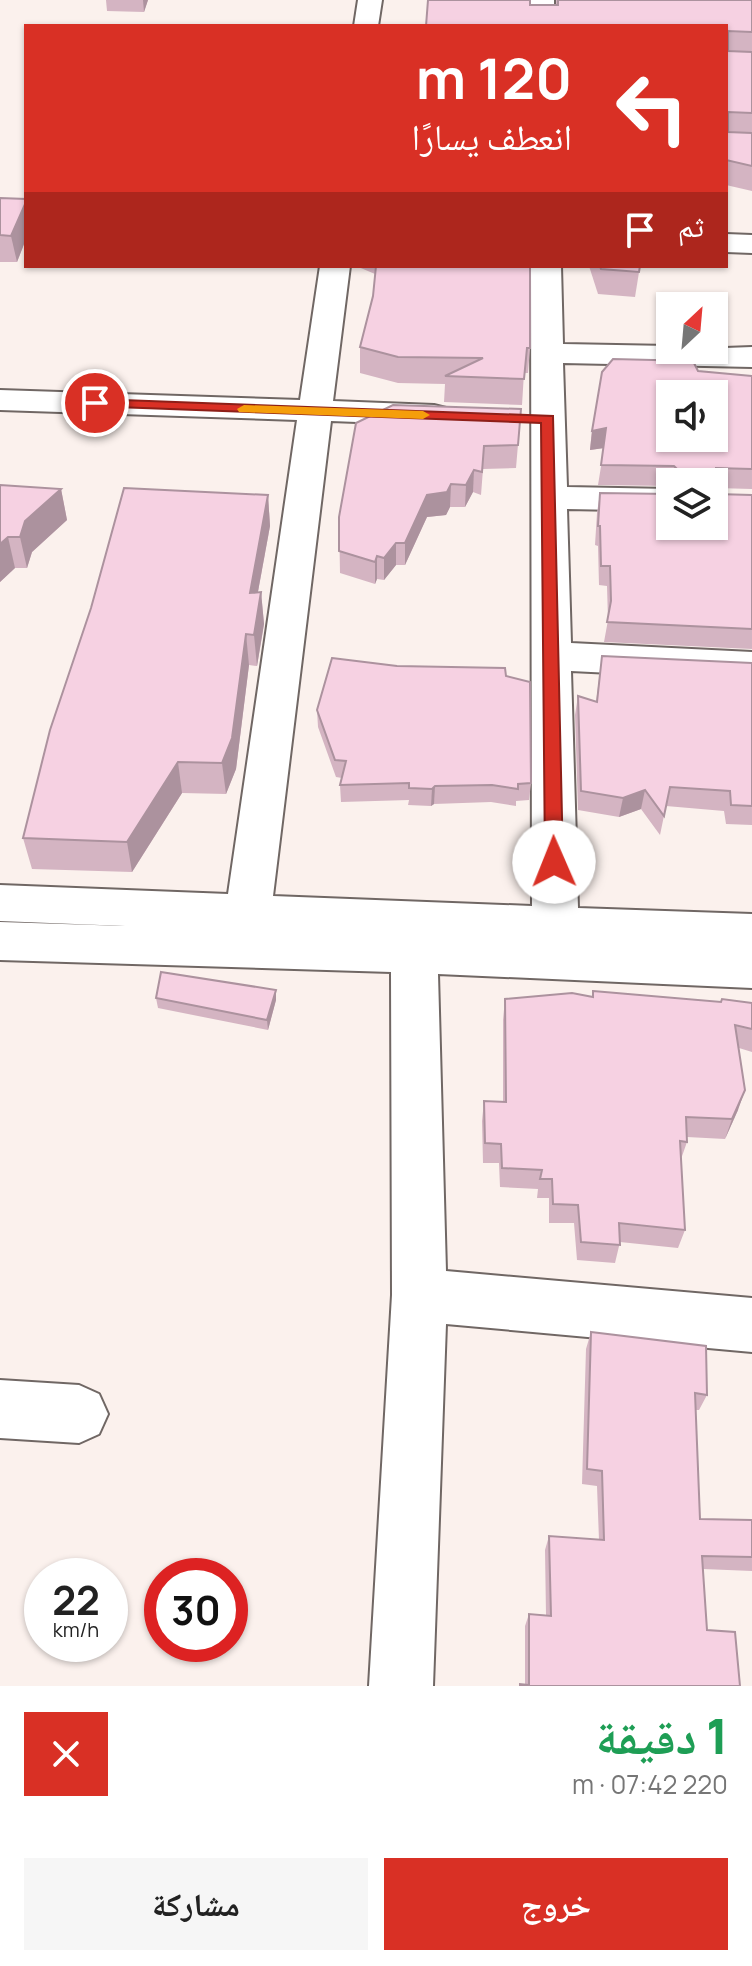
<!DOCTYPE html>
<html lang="ar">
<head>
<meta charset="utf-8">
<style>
	body { margin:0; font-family:Manrope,"Noto Naskh Arabic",sans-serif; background:#f6f6f6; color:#222; direction:rtl; height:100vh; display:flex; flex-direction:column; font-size:30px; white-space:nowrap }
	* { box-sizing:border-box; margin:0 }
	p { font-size:26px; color:#767676 }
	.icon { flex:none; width:44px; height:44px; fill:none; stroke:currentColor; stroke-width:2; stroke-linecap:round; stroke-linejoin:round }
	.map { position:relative; height:1686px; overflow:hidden; direction:ltr }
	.details { display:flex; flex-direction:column; background:#fff; flex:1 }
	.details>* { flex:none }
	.guide { position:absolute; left:24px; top:24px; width:704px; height:244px; border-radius:0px; box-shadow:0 2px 6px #0004; direction:rtl; background:#d93025; color:#fff; overflow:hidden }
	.needle { width:52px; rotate:26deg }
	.controls { position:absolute; left:656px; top:292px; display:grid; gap:16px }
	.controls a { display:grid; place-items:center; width:72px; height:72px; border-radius:0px; background:#fff; box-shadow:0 2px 6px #0004; font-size:40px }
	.speed { position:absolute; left:24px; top:1558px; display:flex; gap:16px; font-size:40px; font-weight:700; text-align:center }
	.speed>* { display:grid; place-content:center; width:104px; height:104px; border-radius:50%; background:#fff; box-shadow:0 2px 6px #0004; line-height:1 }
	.speed small { font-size:20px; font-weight:400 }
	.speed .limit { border:12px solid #d22; background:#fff; color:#111 }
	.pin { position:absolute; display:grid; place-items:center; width:68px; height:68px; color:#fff; margin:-34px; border:4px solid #fff; border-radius:50%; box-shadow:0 2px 8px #0007 }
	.me { position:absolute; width:88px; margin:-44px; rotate:359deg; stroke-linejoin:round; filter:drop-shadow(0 0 6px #0008) }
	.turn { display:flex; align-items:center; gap:28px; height:168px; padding:0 24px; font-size:36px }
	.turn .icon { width:104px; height:104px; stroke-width:2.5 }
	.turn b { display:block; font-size:56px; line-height:68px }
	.then { display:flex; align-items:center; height:76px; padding:0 24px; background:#0003; gap:16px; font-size:30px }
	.round { display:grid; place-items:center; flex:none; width:84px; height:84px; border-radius:0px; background:#f6f6f6 }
	.head { display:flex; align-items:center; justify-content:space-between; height:136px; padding:0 24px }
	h1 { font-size:48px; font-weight:800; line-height:60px; color:#1e9e55 }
	.primary-button { display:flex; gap:16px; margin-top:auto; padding:16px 24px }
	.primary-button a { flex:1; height:92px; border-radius:0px; background:#d93025; color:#fff; font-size:32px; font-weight:800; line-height:92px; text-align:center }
	.primary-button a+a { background:#f6f6f6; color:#222 }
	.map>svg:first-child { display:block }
</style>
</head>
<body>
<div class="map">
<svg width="752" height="1686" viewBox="0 0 752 1686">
	<rect width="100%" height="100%" fill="#fbf1ed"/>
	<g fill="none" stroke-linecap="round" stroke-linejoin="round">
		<g stroke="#706764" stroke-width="4">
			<g id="minor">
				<path d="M 358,0 L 382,0 L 378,26 L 354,26 Z"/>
				<rect x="530" y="0" width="24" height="26"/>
				<path d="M 726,234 L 752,235 L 752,253 L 726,252 Z"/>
				<path d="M 320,266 L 350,266 L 333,401 L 434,405 L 446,408 L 451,415 L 446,422 L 434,425 L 331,421 L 273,896 L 532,906 L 531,266 L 561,266 L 563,344 L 670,346 L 670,350 L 752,347 L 752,367 L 563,363 L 567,487 L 670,489 L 670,511 L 567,509 L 571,643 L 752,652 L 752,680 L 571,671 L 578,908 L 752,914 L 752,988 L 438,974 L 446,1271 L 752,1298 L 752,1352 L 446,1324 L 433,1686 L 369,1686 L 392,1295 L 391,972 L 0,960 L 0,922 L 125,926 L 0,921 L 0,885 L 228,894 L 297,420 L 0,410 L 0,390 L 300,400 Z"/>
				<path d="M 0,1380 L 79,1385 L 99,1394 L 108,1414 L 99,1434 L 79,1443 L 0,1438 Z"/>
			</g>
		</g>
		<use href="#minor" fill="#fff" fill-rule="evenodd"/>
	</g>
	<g fill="#d4b4c2">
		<path d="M 106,0 L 148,0 L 144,12 L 107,11 Z"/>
		<path d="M 556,0 L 752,0 L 752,191 L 726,185 L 726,26 L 530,5 L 556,5 Z"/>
		<path d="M 0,198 L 26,199 L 26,239 L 17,262 L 0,262 Z"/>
		<path d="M 356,266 L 530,266 L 530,348 L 528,373 L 524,373 L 522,405 L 444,402 L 445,384 L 398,383 L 360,373 L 360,347 L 373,296 L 375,274 Z"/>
		<path d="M 589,266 L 640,266 L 635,297 L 598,294 Z"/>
		<path d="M 698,371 L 752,376 L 752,489 L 716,488 L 716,494 L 752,495 L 752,649 L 604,642 L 608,620 L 607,586 L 599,585 L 598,546 L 595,545 L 597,513 L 600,493 L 670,526 L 714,482 L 670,482 L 670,486 L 598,485 L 604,448 L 590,450 L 592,431 Z"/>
		<path d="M 521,409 L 516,468 L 483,469 L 481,495 L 473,492 L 465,507 L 450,507 L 446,515 L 427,517 L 405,565 L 396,565 L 384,580 L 377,579 L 375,584 L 340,573 L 339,517 Z"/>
		<path d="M 0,485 L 61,489 L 67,520 L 32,552 L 27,568 L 15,568 L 0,582 Z"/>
		<path d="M 268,495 L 270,526 L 258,592 L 261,592 L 264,624 L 257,666 L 249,665 L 236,769 L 226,794 L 182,793 L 132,872 L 32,869 L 23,838 L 91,608 Z"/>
		<path d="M 602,656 L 752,663 L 752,825 L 726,824 L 724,811 L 666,806 L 660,835 L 641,809 L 619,817 L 578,810 L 575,715 L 578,696 L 596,702 Z"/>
		<path d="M 397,666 L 506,676 L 531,783 L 529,800 L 516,801 L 516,806 L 491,802 L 434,804 L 431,806 L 408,805 L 409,800 L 341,802 L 340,785 L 342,778 L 336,777 L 318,727 L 317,710 Z"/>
		<path d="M 276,990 L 276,1000 L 268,1030 L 158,1008 L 156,998 Z"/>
		<path d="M 593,991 L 721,1002 L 752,1003 L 752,1052 L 739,1048 L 738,1110 L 725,1139 L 687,1137 L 687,1142 L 681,1159 L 685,1230 L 678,1248 L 620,1242 L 615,1263 L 577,1260 L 574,1223 L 549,1223 L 549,1198 L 537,1198 L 538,1189 L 500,1187 L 499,1163 L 483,1163 L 482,1121 L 484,1101 L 503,1102 L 503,1020 L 505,999 L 592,997 Z"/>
		<path d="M 591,1332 L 707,1395 L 699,1410 L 695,1410 L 700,1519 L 752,1520 L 752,1571 L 703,1569 L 707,1630 L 740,1686 L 525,1685 L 525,1626 L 529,1614 L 546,1615 L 545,1550 L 549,1536 L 599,1540 L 597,1486 L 582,1484 L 586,1349 Z"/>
	</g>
	<g fill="#ac929e">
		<path d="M 143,0 L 148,0 L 144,12 Z"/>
		<path d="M 26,202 L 26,239 L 17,262 L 11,236 Z"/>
		<path d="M 606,428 L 604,448 L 590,450 L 592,431 Z"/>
		<path d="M 474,470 L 473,492 L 465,507 L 466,485 Z"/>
		<path d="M 451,484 L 450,507 L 446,515 L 427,517 L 405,565 L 405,543 L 427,495 Z"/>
		<path d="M 61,489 L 67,520 L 32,552 L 27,568 L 20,537 L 25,521 Z"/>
		<path d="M 268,495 L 270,526 L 252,624 L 250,593 Z"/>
		<path d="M 8,537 L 15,568 L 0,582 L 0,544 Z"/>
		<path d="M 396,543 L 396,565 L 384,580 L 384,558 Z"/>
		<path d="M 377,556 L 377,579 L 375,584 L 375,562 Z"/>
		<path d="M 261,592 L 264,624 L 257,666 L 254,635 Z"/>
		<path d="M 246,634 L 249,665 L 236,769 L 226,794 L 222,763 Z"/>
		<path d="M 178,762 L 182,793 L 132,872 L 127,842 Z"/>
		<path d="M 435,786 L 434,804 L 431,806 L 432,789 Z"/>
		<path d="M 645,790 L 641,809 L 619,817 L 623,798 Z"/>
		<path d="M 276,990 L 276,1000 L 268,1030 L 267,1020 Z"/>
		<path d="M 745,1090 L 738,1110 L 725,1139 L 732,1119 Z"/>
	</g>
	<g fill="#f6d1e2" stroke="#ac929e" stroke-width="2" fill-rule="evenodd">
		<path d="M 428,0 L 530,0 L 530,5 L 558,5 L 558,0 L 752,0 L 752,32 L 728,31 L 728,51 L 752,52 L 752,113 L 728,112 L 728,132 L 752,133 L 752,166 L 726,160 L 726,26 L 426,26 Z"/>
		<path d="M 0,198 L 26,199 L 26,202 L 11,236 L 0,235 Z"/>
		<path d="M 376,266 L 530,266 L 530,348 L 527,348 L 524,379 L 445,376 L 483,358 L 398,357 L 360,347 L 373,296 Z"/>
		<path d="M 600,266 L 640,266 L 639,272 L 601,269 Z"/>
		<path d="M 613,359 L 693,361 L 698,371 L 752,376 L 752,469 L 716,468 L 716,494 L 752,495 L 752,629 L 607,622 L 611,601 L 610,566 L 601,566 L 600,526 L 598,526 L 600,493 L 670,494 L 670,526 L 714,526 L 714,482 L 677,482 L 677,469 L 674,466 L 601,465 L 606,428 L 592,431 L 602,372 ZM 670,394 L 714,394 L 714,438 L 670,438 Z"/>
		<path d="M 393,405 L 521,409 L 518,445 L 484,446 L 482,472 L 474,470 L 466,485 L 451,484 L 447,492 L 427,495 L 405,543 L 396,543 L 384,558 L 377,556 L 375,562 L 339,551 L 339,517 L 356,423 Z"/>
		<path d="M 0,485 L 61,489 L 25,521 L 20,537 L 8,537 L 0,544 Z"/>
		<path d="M 124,488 L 268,495 L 250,593 L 261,592 L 254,635 L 246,634 L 232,738 L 222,763 L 178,762 L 127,842 L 23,838 L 50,730 L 91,608 Z"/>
		<path d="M 602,656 L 752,663 L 752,806 L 731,805 L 730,791 L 670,787 L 664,816 L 645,790 L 623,798 L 581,791 L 578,696 L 597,702 Z"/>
		<path d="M 332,658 L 397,666 L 505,668 L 506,676 L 530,682 L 531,783 L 518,784 L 518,789 L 492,785 L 435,786 L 432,789 L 409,788 L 409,783 L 340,785 L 346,761 L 335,760 L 317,710 Z"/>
		<path d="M 161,972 L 276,990 L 267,1020 L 156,998 Z"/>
		<path d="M 593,991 L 721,1002 L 722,999 L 752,1003 L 752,1029 L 735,1025 L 745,1090 L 732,1119 L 686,1117 L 687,1142 L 680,1141 L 685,1230 L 619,1223 L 620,1245 L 581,1242 L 578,1205 L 553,1204 L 552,1179 L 540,1179 L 542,1170 L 502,1168 L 501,1144 L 485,1143 L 484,1101 L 506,1102 L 505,999 L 572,993 L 593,997 Z"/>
		<path d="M 591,1332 L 706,1346 L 707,1395 L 695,1393 L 700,1519 L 752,1520 L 752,1557 L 702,1556 L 707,1630 L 735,1632 L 740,1686 L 520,1686 L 520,1684 L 529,1685 L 529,1614 L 551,1616 L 549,1536 L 604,1540 L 602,1471 L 587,1469 Z"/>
	</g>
	<path fill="#d93025" stroke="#8d1f18" stroke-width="2" d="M 95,399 L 553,416 L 563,862 L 561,867 L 554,869 L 545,862 L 541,423 L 90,406 L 90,400 Z"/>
	<path fill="#f59e0b" d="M 244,405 L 423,411 L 430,415 L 423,419 L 239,412 L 237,409 Z"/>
</svg>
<div class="controls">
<a><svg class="needle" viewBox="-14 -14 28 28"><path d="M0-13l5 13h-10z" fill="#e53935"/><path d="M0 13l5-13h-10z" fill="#767676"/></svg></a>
<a><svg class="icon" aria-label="sound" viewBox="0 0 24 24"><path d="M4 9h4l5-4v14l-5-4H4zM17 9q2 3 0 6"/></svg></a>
<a><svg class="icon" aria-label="layers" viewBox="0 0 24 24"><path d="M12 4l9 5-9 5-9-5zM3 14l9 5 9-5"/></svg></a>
</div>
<div class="speed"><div>22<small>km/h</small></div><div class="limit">30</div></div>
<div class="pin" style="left:95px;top:403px;background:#d93025"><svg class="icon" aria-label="arrive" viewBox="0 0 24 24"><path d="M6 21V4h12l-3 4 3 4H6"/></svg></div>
<svg class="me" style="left:554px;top:862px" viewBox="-20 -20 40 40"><circle r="19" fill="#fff"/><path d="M0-13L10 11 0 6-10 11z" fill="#d93025"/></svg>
<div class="guide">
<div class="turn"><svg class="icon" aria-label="left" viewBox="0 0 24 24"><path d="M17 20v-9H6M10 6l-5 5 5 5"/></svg><div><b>120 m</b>انعطف يسارًا</div></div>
<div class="then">ثم<svg class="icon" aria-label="arrive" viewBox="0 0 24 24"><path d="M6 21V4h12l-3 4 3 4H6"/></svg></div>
</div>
</div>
<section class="details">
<div class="head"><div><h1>1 دقيقة</h1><p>220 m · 07:42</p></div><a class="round" style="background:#d93025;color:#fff"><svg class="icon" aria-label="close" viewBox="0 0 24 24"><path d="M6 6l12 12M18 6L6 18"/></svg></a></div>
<div class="primary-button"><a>خروج</a><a>مشاركة</a></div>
</section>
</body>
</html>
